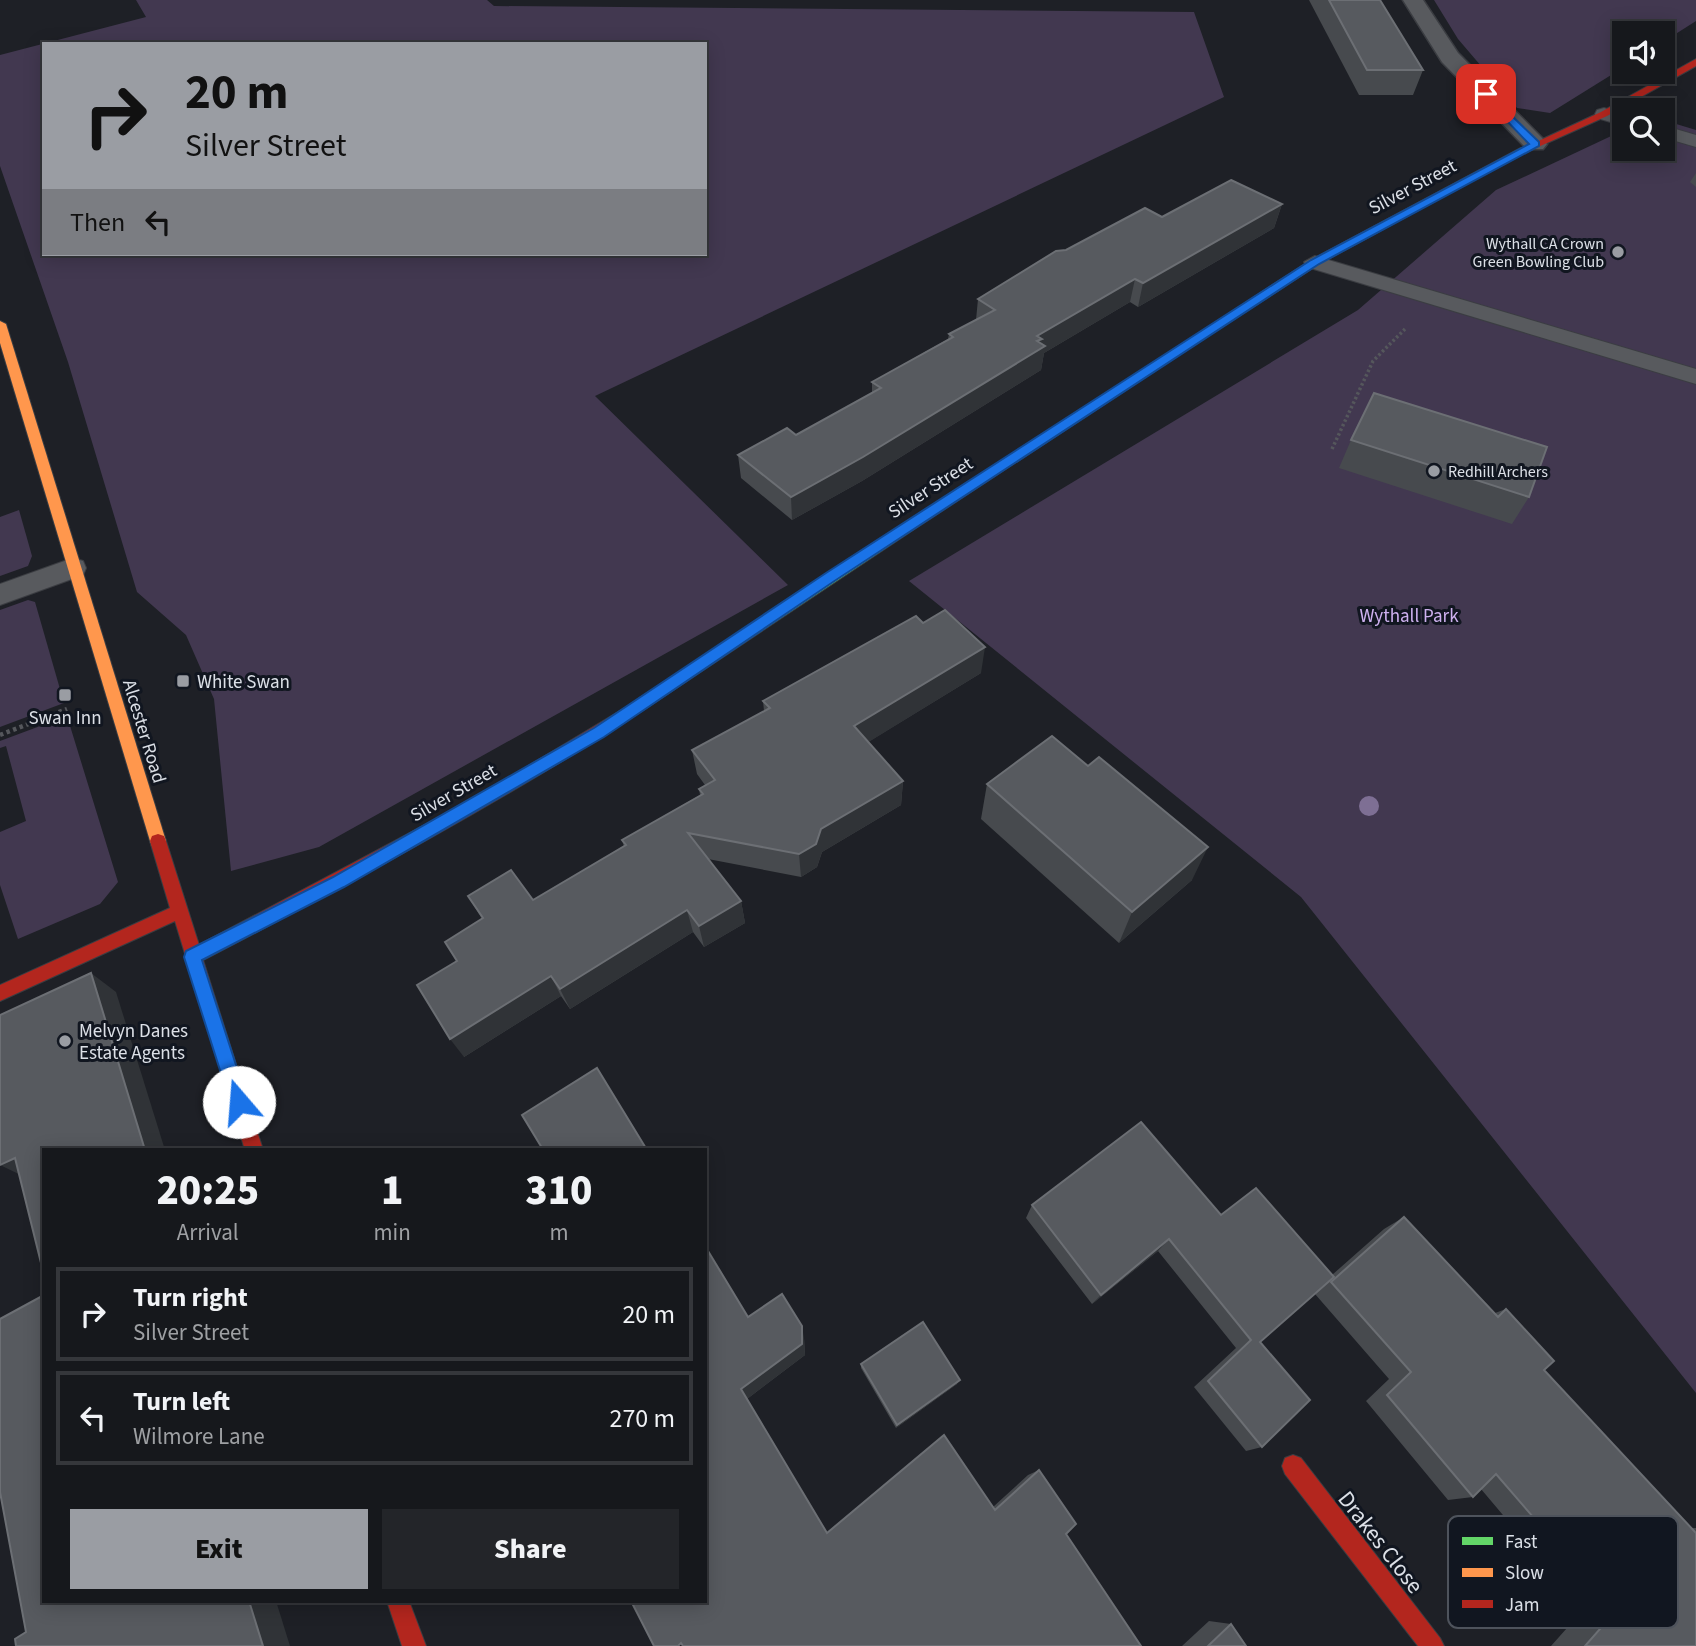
<!DOCTYPE html>
<html lang="en">
<head>
<meta charset="utf-8">
<style>
	body { margin:0; font-family:"Source Sans 3",sans-serif; background:#232529; color:#f1f3f6; height:100vh; display:flex; flex-direction:column; font-size:26px; white-space:nowrap }
	* { box-sizing:border-box; margin:0 }
	p { font-size:23px; color:#9ea0a3 }
	.icon { flex:none; width:38px; height:38px; fill:none; stroke:currentColor; stroke-width:2; stroke-linecap:round; stroke-linejoin:round }
	.map { position:relative; flex:1; overflow:hidden }
	.panel { position:absolute; left:42px; top:1148px; width:665px; height:455px; display:flex; flex-direction:column; background:#16181c; border-radius:0px; box-shadow:0 4px 18px #0003,0 0 0 2px #35373b }
	.panel>* { flex:none }
	.top-card { position:absolute; left:42px; top:42px; width:665px; height:214px; border-radius:0px; box-shadow:0 4px 18px #0003,0 0 0 2px #35373b; background:#9a9da3; color:#111; overflow:hidden }
	.controls { position:absolute; left:1612px; top:21px; display:grid; gap:14px }
	.controls a { display:grid; place-items:center; width:63px; height:63px; border-radius:0px; background:#16181c; box-shadow:0 4px 18px #0003,0 0 0 2px #35373b; font-size:35px }
	.pin { position:absolute; display:grid; place-items:center; width:60px; height:60px; color:#fff; margin:-30px; border-radius:14px; box-shadow:0 4px 10px #0006 }
	.me { position:absolute; width:77px; margin:-38px; rotate:342deg; stroke-linejoin:round; filter:drop-shadow(0 0 5px #0008) }
	.turn { display:flex; align-items:center; gap:24px; height:147px; padding:0 28px; font-size:32px }
	.turn .icon { width:91px; height:91px; stroke-width:2.5 }
	.turn b { display:block; font-size:49px; line-height:60px }
	.then { display:flex; align-items:center; height:66px; padding:0 28px; background:#0003; gap:14px; font-size:26px }
	.eta { display:flex; justify-content:space-evenly; align-items:center; height:119px; text-align:center }
	.eta b { font-size:42px; font-weight:800; line-height:49px }
	.action { display:flex; gap:14px; margin-top:auto; padding:14px 28px }
	.action a { flex:1; height:80px; border-radius:0px; background:#9a9da3; color:#111; font-size:28px; font-weight:800; line-height:80px; text-align:center }
	.action a+a { background:#232529; color:#f1f3f6 }
	ul { padding:0; list-style:none }
	li { display:flex; align-items:center; gap:21px; height:94px; margin:0 14px 10px; padding:0 14px; border:4px solid #35373b; border-radius:0px }
	li div { flex:1 }
	li b { display:block; font-size:26px }
	li em { font-style:normal }
	.map>svg:first-child { display:block }
</style>
</head>
<body>
<div class="map">
<svg width="1696" height="1646" viewBox="0 0 1696 1646">
	<rect width="100%" height="100%" fill="#1e2026"/>
	<g fill="#423850" fill-rule="evenodd">
		<path d="M 136,0 L 487,0 L 494,6 L 1194,12 L 1224,97 L 595,396 L 788,585 L 319,847 L 231,871 L 214,699 L 186,635 L 137,592 L 68,362 L 0,166 L 0,55 L 146,17 ZM 44,44 L 705,44 L 705,254 L 44,254 Z"/>
		<path d="M 1434,0 L 1696,0 L 1696,21 L 1663,42 L 1662,33 L 1624,33 L 1624,67 L 1550,113 L 1517,108 L 1458,39 Z"/>
		<path d="M 1663,120 L 1696,130 L 1696,1393 L 1301,897 L 909,581 L 1358,310 L 1496,190 L 1624,130 L 1624,149 L 1662,149 Z"/>
		<path d="M 19,510 L 32,556 L 28,566 L 0,576 L 0,517 Z"/>
		<path d="M 28,600 L 35,602 L 64,703 L 0,727 L 0,610 Z"/>
		<path d="M 67,716 L 118,882 L 100,904 L 18,939 L 0,885 L 0,832 L 26,821 L 6,746 L 0,748 L 0,741 Z"/>
	</g>
	<g fill="none" stroke-linecap="round" stroke-linejoin="round">
		<g stroke="#3b3d42" stroke-width="2">
			<g id="lane">
				<path d="M 1604,108 L 1624,114 L 1624,126 L 1597,118 L 1595,114 L 1597,110 Z"/>
				<path d="M 1662,125 L 1696,135 L 1696,147 L 1662,137 Z"/>
				<path d="M 1315,256 L 1696,369 L 1696,384 L 1307,267 L 1304,262 Z"/>
				<path d="M 73,558 L 83,561 L 86,568 L 83,575 L 0,605 L 0,584 Z"/>
			</g>
		</g>
		<g stroke="#3b3d42" stroke-width="3">
			<path id="street" d="M 1403,0 L 1423,0 L 1458,53 L 1543,139 L 1547,144 L 1543,149 L 1527,149 L 1442,62 Z"/>
		</g>
		<g stroke="#3b3d42" stroke-width="2">
			<g id="fast">
				<path d="M 1521,148 L 1529,150 L 1319,264 L 1191,347 L 1183,347 L 1181,345 L 1311,260 Z"/>
				<path d="M 908,522 L 915,527 L 913,530 L 648,707 L 638,707 L 636,703 L 638,699 Z"/>
			</g>
		</g>
		<g stroke="#3b3d42" stroke-width="2">
			<g id="slow">
				<path d="M 0,321 L 6,324 L 166,841 L 164,846 L 158,848 L 152,846 L 150,841 L 0,343 Z"/>
				<path d="M 1187,342 L 1193,345 L 1191,347 L 913,530 L 903,530 L 903,524 Z"/>
			</g>
		</g>
		<g stroke="#3b3d42" stroke-width="2">
			<g id="jam">
				<path d="M 1696,59 L 1696,66 L 1607,116 L 1527,152 L 1519,150 L 1601,112 Z"/>
				<path d="M 643,697 L 648,699 L 650,703 L 648,707 C 505,800 355,881 203,960 L 263,1150 L 245,1150 L 175,921 L 0,1001 L 0,985 L 170,908 L 150,841 L 152,836 L 158,834 L 164,836 L 166,841 L 199,945 L 472,800 Z"/>
				<path d="M 1293,1455 L 1301,1458 L 1440,1638 L 1444,1646 L 1418,1646 L 1285,1474 L 1282,1466 L 1285,1458 Z"/>
				<path d="M 387,1601 L 409,1601 L 426,1646 L 402,1646 Z"/>
			</g>
		</g>
		<path stroke="#55575c" stroke-width="3.5" stroke-dasharray="2.5 2.5" stroke-linecap="butt" d="M 1332,449 L 1373,361 L 1405,329"/>
		<path stroke="#55575c" stroke-width="4.5" stroke-dasharray="3.5 3.5" stroke-linecap="butt" d="M 0,735 L 67,709"/>
		<use href="#lane" fill="#585a5e" fill-rule="evenodd"/>
		<use href="#street" fill="#585a5e" fill-rule="evenodd"/>
		<use href="#fast" fill="#63d668" fill-rule="evenodd"/>
		<use href="#slow" fill="#ff974d" fill-rule="evenodd"/>
		<use href="#jam" fill="#b3261e" fill-rule="evenodd"/>
	</g>
	<circle fill="#7e6f94" cx="1369" cy="806" r="10"/>
	<g fill="#474a4e">
		<path d="M 1309,0 L 1380,0 L 1423,70 L 1413,95 L 1359,95 Z"/>
		<path d="M 1696,173 L 1696,187 L 1690,182 Z"/>
		<path d="M 1282,204 L 1274,228 L 1138,307 L 1130,302 L 1044,353 L 1041,370 L 862,481 L 792,520 L 741,478 L 738,455 L 796,435 L 872,393 L 872,382 L 948,339 L 949,334 L 976,320 L 978,299 L 1066,250 L 1162,217 Z"/>
		<path d="M 1351,440 L 1529,497 L 1512,524 L 1339,468 Z"/>
		<path d="M 981,673 L 868,742 L 903,781 L 901,805 L 822,852 L 817,867 L 801,877 L 708,859 L 741,901 L 745,923 L 704,947 L 693,932 L 570,1009 L 561,996 L 464,1057 L 457,961 L 482,919 L 468,896 L 533,900 L 624,847 L 622,840 L 700,795 L 699,789 L 705,785 L 697,774 L 692,750 L 764,711 L 763,701 Z"/>
		<path d="M 987,784 L 1192,880 L 1119,943 L 981,819 Z"/>
		<path d="M 1032,1205 L 1221,1215 L 1332,1275 L 1384,1229 L 1404,1217 L 1495,1313 L 1506,1309 L 1544,1370 L 1691,1528 L 1696,1528 L 1696,1646 L 1551,1646 L 1583,1610 L 1481,1489 L 1473,1497 L 1448,1500 L 1366,1401 L 1389,1379 L 1315,1294 L 1260,1342 L 1262,1447 L 1246,1451 L 1194,1387 L 1236,1348 L 1158,1251 L 1092,1304 L 1026,1218 Z"/>
		<path d="M 748,1317 L 804,1338 L 805,1355 L 747,1399 L 827,1533 L 993,1507 L 1028,1475 L 1039,1470 L 1076,1524 L 654,1646 Z"/>
		<path d="M 861,1364 L 957,1384 L 896,1428 L 861,1368 Z"/>
		<path d="M 1209,1621 L 1231,1624 L 1246,1646 L 1182,1646 Z"/>
	</g>
	<g fill="#303337">
		<path d="M 1282,204 L 1274,228 L 1138,307 L 1143,283 Z"/>
		<path d="M 1135,279 L 1130,302 L 1044,353 L 1041,370 L 862,481 L 792,520 L 791,497 L 1037,336 Z"/>
		<path d="M 985,647 L 981,673 L 854,751 L 854,726 Z"/>
		<path d="M 903,781 L 901,805 L 822,852 L 817,867 L 801,877 L 799,854 L 821,829 Z"/>
		<path d="M 1208,847 L 1192,880 L 1119,943 L 1132,912 Z"/>
		<path d="M 741,901 L 745,923 L 704,947 L 699,926 Z"/>
		<path d="M 687,910 L 693,932 L 570,1009 L 560,989 Z"/>
		<path d="M 91,973 L 116,992 L 165,1150 L 145,1150 Z"/>
		<path d="M 551,976 L 561,996 L 464,1057 L 450,1039 Z"/>
		<path d="M 15,1158 L 31,1180 L 0,1165 Z"/>
		<path d="M 1169,1239 L 1158,1251 L 1092,1304 L 1101,1295 Z"/>
		<path d="M 802,1326 L 804,1338 L 805,1355 L 747,1399 L 741,1389 Z"/>
		<path d="M 960,1380 L 957,1384 L 896,1428 L 897,1425 Z"/>
		<path d="M 249,1601 L 276,1601 L 290,1646 L 263,1646 Z"/>
	</g>
	<g fill="#575a5f" stroke="#6c6f74" stroke-width="2">
		<path d="M 1329,0 L 1380,0 L 1423,70 L 1367,70 Z"/>
		<path d="M 1231,180 L 1282,204 L 1143,283 L 1135,279 L 1037,336 L 1042,339 L 1037,341 L 1045,346 L 863,457 L 791,497 L 738,455 L 787,428 L 796,435 L 881,388 L 872,382 L 953,337 L 949,334 L 995,310 L 978,299 L 1056,251 L 1066,250 L 1145,208 L 1162,217 Z"/>
		<path d="M 1374,393 L 1547,447 L 1529,497 L 1351,440 Z"/>
		<path d="M 945,610 L 985,647 L 854,726 L 903,781 L 821,829 L 816,844 L 799,854 L 688,833 L 741,901 L 699,926 L 687,910 L 560,989 L 551,976 L 450,1039 L 417,985 L 457,961 L 445,942 L 483,918 L 468,896 L 511,870 L 533,900 L 626,845 L 622,840 L 703,794 L 699,789 L 715,780 L 692,750 L 770,708 L 763,701 L 916,616 L 923,623 Z"/>
		<path d="M 1052,736 L 1088,766 L 1099,757 L 1208,847 L 1132,912 L 987,784 Z"/>
		<path d="M 91,973 L 145,1150 L 44,1150 L 44,1275 L 15,1158 L 0,1165 L 0,1015 Z"/>
		<path d="M 597,1068 L 647,1150 L 539,1150 L 542,1148 L 522,1115 Z"/>
		<path d="M 1141,1122 L 1221,1215 L 1256,1188 L 1334,1277 L 1260,1342 L 1310,1400 L 1262,1447 L 1208,1381 L 1251,1340 L 1169,1239 L 1101,1295 L 1032,1205 Z"/>
		<path d="M 1404,1217 L 1498,1317 L 1506,1309 L 1554,1361 L 1544,1370 L 1696,1533 L 1696,1646 L 1585,1646 L 1615,1612 L 1496,1474 L 1473,1497 L 1387,1395 L 1411,1372 L 1331,1282 Z"/>
		<path d="M 705,1246 L 748,1317 L 782,1294 L 802,1326 L 802,1344 L 741,1389 L 827,1533 L 944,1435 L 995,1510 L 1039,1470 L 1076,1524 L 1066,1534 L 1141,1646 L 683,1646 L 681,1643 L 678,1646 L 654,1646 L 631,1601 L 705,1601 Z"/>
		<path d="M 44,1295 L 44,1601 L 249,1601 L 263,1646 L 16,1646 L 15,1639 L 26,1632 L 0,1492 L 0,1319 Z"/>
		<path d="M 923,1322 L 960,1380 L 897,1425 L 861,1364 Z"/>
		<path d="M 1231,1624 L 1246,1646 L 1208,1646 Z"/>
	</g>
	<path fill="#1a73e8" stroke="#114b97" stroke-width="2" d="M 1486,91 L 1539,142 L 1539,146 L 1319,264 L 836,580 L 604,737 L 344,887 L 202,960 L 248,1102 L 245,1108 L 239,1111 L 232,1108 L 184,957 L 186,951 L 333,877 L 594,728 L 826,573 L 1311,260 L 1529,144 L 1483,96 Z"/>
	<g fill="#9a9da3" stroke="#111620" stroke-width="2.5">
		<circle cx="1618" cy="252" r="7"/>
		<circle cx="1434" cy="471" r="7"/>
		<rect x="176" y="674" width="14" height="14" rx="3.5"/>
		<rect x="58" y="688" width="14" height="14" rx="3.5"/>
		<circle cx="65" cy="1041" r="7"/>
	</g>
	<g text-anchor="middle" stroke-width="6" stroke-linejoin="round" paint-order="stroke">
		<g font-size="16" fill="#dce0e7" stroke="#111620" text-anchor="end">
			<text x="1604" y="249">Wythall CA Crown<tspan x="1604" dy="18">Green Bowling Club</tspan></text>
			<text x="1448" y="477" text-anchor="start">Redhill Archers</text>
		</g>
		<g font-size="19" fill="#dce0e7" stroke="#111620">
			<text transform="translate(1412 186) rotate(-28)" y="7">Silver Street</text>
			<text transform="translate(930 487) rotate(-33)" y="7">Silver Street</text>
			<text transform="translate(145 731) rotate(73)" y="7">Alcester Road</text>
			<text transform="translate(453 792) rotate(-30)" y="7">Silver Street</text>
		</g>
		<g font-size="19" fill="#cdb0ee" stroke="#111620">
			<text x="1409" y="622">Wythall Park</text>
		</g>
		<g font-size="19" fill="#dce0e7" stroke="#111620" text-anchor="start">
			<text x="197" y="688">White Swan</text>
			<text x="65" y="724" text-anchor="middle">Swan Inn</text>
			<text x="79" y="1037">Melvyn Danes<tspan x="79" dy="22">Estate Agents</tspan></text>
		</g>
		<g font-size="23" fill="#dce0e7" stroke="#111620">
			<text transform="translate(1381 1542) rotate(52)" y="8">Drakes Close</text>
		</g>
	</g>
	<rect x="1448" y="1516" width="230" height="112" rx="10" fill="#111620" stroke="#4e535c" stroke-width="2"/>
	<rect x="1462" y="1537" width="31" height="8" fill="#63d668"/>
	<rect x="1462" y="1568" width="31" height="9" fill="#ff974d"/>
	<rect x="1462" y="1600" width="31" height="8" fill="#b3261e"/>
	<g font-size="19" fill="#dce0e7">
		<text x="1505" y="1548">Fast</text>
		<text x="1505" y="1579">Slow</text>
		<text x="1505" y="1611">Jam</text>
	</g>
</svg>
<div class="controls">
<a><svg class="icon" aria-label="sound" viewBox="0 0 24 24"><path d="M4 9h4l5-4v14l-5-4H4zM17 9q2 3 0 6"/></svg></a>
<a><svg class="icon" aria-label="search" viewBox="0 0 24 24"><circle cx="10" cy="10" r="6"/><path d="M15 15l6 6"/></svg></a>
</div>
<div class="pin" style="left:1486px;top:94px;background:#d93025"><svg class="icon" aria-label="arrive" viewBox="0 0 24 24"><path d="M6 21V4h12l-3 4 3 4H6"/></svg></div>
<svg class="me" style="left:239px;top:1102px" viewBox="-20 -20 40 40"><circle r="19" fill="#fff"/><path d="M0-13L10 11 0 6-10 11z" fill="#1a73e8"/></svg>
<div class="top-card">
<div class="turn"><svg class="icon" aria-label="right" viewBox="0 0 24 24"><path d="M7 20v-9h11M14 6l5 5-5 5"/></svg><div><b>20 m</b>Silver Street</div></div>
<div class="then">Then<svg class="icon" aria-label="left" viewBox="0 0 24 24"><path d="M17 20v-9H6M10 6l-5 5 5 5"/></svg></div>
</div>
<section class="panel">
<div class="eta">
<div><b>20:25</b><p>Arrival</p></div>
<div><b>1</b><p>min</p></div>
<div><b>310</b><p>m</p></div>
</div>
<ul>
<li><svg class="icon" aria-label="right" viewBox="0 0 24 24"><path d="M7 20v-9h11M14 6l5 5-5 5"/></svg><div><b>Turn right</b><p>Silver Street</p></div><em>20 m</em></li>
<li><svg class="icon" aria-label="left" viewBox="0 0 24 24"><path d="M17 20v-9H6M10 6l-5 5 5 5"/></svg><div><b>Turn left</b><p>Wilmore Lane</p></div><em>270 m</em></li>
</ul>
<div class="action"><a>Exit</a><a>Share</a></div>
</section>
</div>
</body>
</html>
